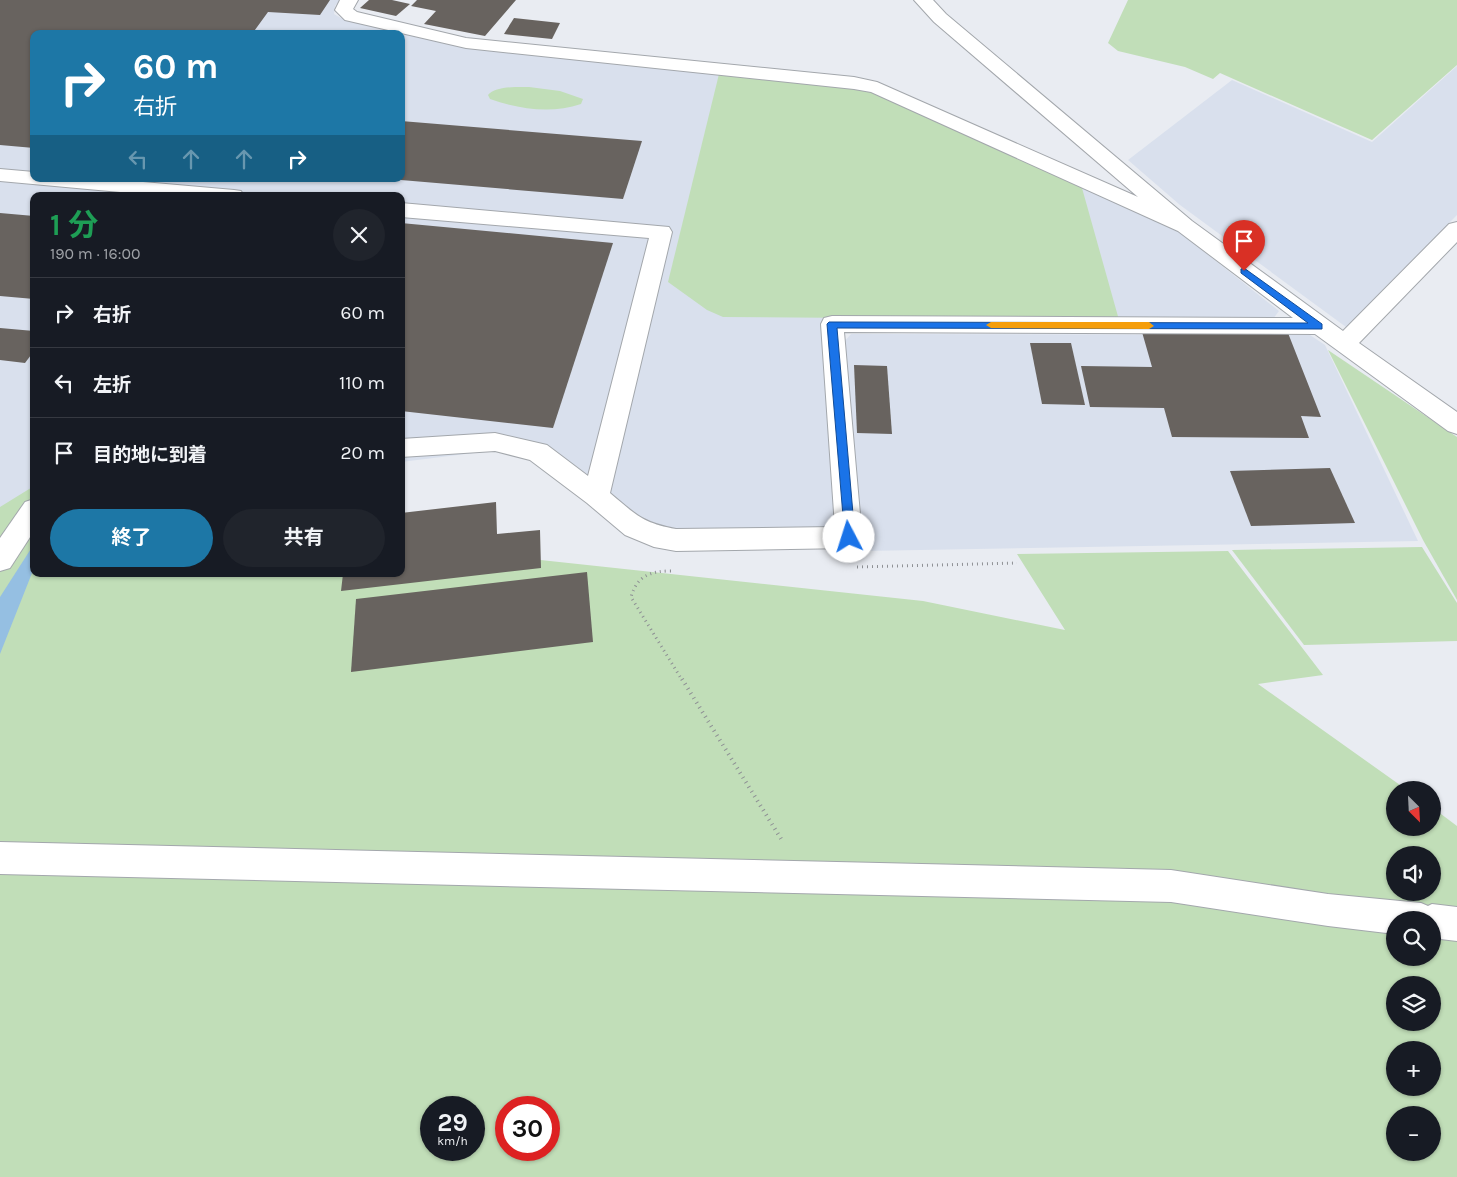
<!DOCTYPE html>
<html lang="ja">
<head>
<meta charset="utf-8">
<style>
	body { margin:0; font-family:Karla,"Noto Sans JP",sans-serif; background:#20242c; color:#f1f3f6; height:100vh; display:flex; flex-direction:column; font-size:19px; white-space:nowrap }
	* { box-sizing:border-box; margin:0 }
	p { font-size:16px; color:#9ea1a6 }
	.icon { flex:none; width:28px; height:28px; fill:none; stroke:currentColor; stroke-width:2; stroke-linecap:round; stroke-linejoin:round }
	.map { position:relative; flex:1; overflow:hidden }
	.drawer { position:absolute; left:30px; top:192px; width:375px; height:385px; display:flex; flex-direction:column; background:#171b24; border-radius:10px; box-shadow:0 1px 4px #0004 }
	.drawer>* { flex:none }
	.banner { position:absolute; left:30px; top:30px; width:375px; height:152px; border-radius:10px; box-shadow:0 1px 4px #0004; background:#1d77a6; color:#fff; overflow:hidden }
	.needle { width:32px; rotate:156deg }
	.controls { position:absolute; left:1386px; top:781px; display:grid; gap:10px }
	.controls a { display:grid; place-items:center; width:55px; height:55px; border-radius:50%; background:#171b24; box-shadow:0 1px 4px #0004; font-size:25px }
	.speed { position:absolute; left:420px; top:1096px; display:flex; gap:10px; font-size:25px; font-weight:700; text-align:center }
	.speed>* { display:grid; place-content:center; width:65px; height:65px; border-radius:50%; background:#171b24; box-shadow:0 1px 4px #0004; line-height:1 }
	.speed small { font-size:12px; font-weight:400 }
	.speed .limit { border:8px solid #d22; background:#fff; color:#111 }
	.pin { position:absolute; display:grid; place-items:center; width:42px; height:42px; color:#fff; margin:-51px -21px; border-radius:50% 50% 50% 0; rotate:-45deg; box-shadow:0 0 5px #0007 }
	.pin .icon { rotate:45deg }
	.me { position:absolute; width:55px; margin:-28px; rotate:355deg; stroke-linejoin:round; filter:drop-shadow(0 0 4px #0008) }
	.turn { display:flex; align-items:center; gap:18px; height:105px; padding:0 20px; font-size:22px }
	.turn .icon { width:65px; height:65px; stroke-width:2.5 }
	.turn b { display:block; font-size:35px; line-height:42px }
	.lanes { display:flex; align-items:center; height:48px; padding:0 20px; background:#0003; justify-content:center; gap:25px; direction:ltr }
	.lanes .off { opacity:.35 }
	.round { display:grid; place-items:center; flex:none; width:52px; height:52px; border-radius:26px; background:#20242c }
	.summary { display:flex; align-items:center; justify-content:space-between; height:85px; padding:0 20px }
	h1 { font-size:30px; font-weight:700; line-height:38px; color:#1e9e55 }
	.cta { display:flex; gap:10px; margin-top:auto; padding:10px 20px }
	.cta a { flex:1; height:58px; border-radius:30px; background:#1d77a6; color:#fff; font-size:20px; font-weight:700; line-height:58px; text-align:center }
	.cta a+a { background:#20242c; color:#f1f3f6 }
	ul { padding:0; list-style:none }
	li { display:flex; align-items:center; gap:15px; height:70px; padding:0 20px; border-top:1px solid #363941 }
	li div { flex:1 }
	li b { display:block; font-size:19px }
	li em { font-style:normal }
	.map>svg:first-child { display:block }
</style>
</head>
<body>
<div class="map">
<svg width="1457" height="1177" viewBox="0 0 1457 1177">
	<rect width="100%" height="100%" fill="#e9ecf2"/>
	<g fill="#d9e0ed" fill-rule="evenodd">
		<path d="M 0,0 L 340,0 L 335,6 L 334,14 L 341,18 L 463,47 L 869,88 L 1173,227 L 1279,311 L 1273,319 L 823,320 L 840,528 L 682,531 L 645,522 L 575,465 L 498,450 L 401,462 L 401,196 L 34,196 L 34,547 L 0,599 ZM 34,34 L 401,34 L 401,179 L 34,179 Z"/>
		<path d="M 1457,66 L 1457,215 L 1346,327 L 1180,205 L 1128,160 L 1232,80 L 1372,142 Z"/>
		<path d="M 851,334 L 1310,335 L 1325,345 L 1418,541 L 864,551 L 844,342 Z"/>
	</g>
	<g fill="#c1deb8" fill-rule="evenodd">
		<path d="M 1128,0 L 1457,0 L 1457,65 L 1372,140 L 1220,73 L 1213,79 L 1185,67 L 1118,51 L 1108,43 Z"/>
		<path d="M 719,74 L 869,90 L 1082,188 L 1119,320 L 723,317 L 707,310 L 668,282 Z"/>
		<path d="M 529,87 L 560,91 L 583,99 L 581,104 C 551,114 519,109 490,99 L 488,95 C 495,86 518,87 529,87 Z"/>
		<path d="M 1328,350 L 1457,437 L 1457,600 L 1423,540 Z"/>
		<path d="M 34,486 L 34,574 L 401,574 L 401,545 L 923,601 L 1065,630 L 1017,554 L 1228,551 L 1323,675 L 1258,684 L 1407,790 L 1395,790 L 1395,828 L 1432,828 L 1433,808 L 1457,826 L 1457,1177 L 0,1177 L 0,507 ZM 1395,855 L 1432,855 L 1432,892 L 1395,892 ZM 1395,920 L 1432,920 L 1432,958 L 1395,958 ZM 1395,985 L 1432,985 L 1432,1022 L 1395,1022 ZM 1395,1050 L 1432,1050 L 1432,1088 L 1395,1088 ZM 431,1108 L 474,1108 L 474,1150 L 431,1150 ZM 506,1108 L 549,1108 L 549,1150 L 506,1150 ZM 1395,1115 L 1432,1115 L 1432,1152 L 1395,1152 Z"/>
		<path d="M 1422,547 L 1457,603 L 1457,641 L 1304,645 L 1232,550 Z"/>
	</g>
	<path fill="#95bfe2" d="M 34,544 L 34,568 L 0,654 L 0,597 Z"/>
	<g fill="#68635f">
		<path d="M 0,0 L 330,0 L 320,15 L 268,12 L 252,34 L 34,34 L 34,148 L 0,145 Z"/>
		<path d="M 369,0 L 392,0 L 410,4 L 396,16 L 360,8 Z"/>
		<path d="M 417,0 L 516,0 L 485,36 L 424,24 L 436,11 L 411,6 Z"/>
		<path d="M 514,18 L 560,23 L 552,39 L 504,34 Z"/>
		<path d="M 401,121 L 642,141 L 623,199 L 401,180 Z"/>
		<path d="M 0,213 L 34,216 L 34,299 L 0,296 Z"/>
		<path d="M 401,223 L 613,243 L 553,428 L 401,411 Z"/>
		<path d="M 0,328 L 34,331 L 34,351 L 25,363 L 0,360 Z"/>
		<path d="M 1142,332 L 1288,333 L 1321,417 L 1301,416 L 1309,438 L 1172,437 L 1164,408 L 1090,407 L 1081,366 L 1152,367 Z"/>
		<path d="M 1030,343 L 1071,343 L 1085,405 L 1042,404 Z"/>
		<path d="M 854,365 L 887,366 L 892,434 L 857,433 Z"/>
		<path d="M 1330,468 L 1355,523 L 1251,526 L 1230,471 Z"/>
		<path d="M 496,502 L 497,534 L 540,530 L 541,568 L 341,591 L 343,574 L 401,574 L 401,513 Z"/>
		<path d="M 587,572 L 593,642 L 351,672 L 356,599 Z"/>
	</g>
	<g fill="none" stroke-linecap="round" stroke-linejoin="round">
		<g stroke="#a3a7ac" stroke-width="2">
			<g id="minor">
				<path d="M 340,0 L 358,0 L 353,9 L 357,12 L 466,38 L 854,77 L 877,82 L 1138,197 L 934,22 L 914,0 L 933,0 L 946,14 L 1192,221 L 1343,331 L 1449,224 L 1457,222 L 1457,242 L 1359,343 L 1457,412 L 1457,434 L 1448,431 L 1315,334 L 844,332 L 862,537 L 858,545 L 849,548 L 676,551 L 654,547 L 625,535 L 587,503 L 530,460 L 495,451 L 401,457 L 401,439 L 495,433 L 547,445 L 588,476 L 649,238 L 401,217 L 401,203 L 669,227 L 672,232 L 610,493 C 635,514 642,523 676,529 L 835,527 L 821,324 L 824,318 L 832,316 L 1293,318 L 1178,231 L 871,92 L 854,89 L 466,48 L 345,20 L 335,10 Z"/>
				<path d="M 0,169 L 34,172 L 34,179 L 109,179 L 234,190 L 241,191 L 244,196 L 164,196 L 0,181 Z"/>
				<path d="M 34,499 L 34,531 L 10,568 L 0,571 L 0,538 L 25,502 Z"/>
				<path d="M 0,842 L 1171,870 L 1328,894 L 1421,903 L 1428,906 L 1432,904 L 1457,907 L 1457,941 L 1432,938 L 1432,920 L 1395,920 L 1395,934 L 1328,926 L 1171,902 L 0,874 Z"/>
			</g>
		</g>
		<g stroke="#8e9094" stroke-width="3" stroke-dasharray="1 4" stroke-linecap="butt">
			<path d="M 857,567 L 1017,563"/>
			<path d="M 671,571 C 650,571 637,576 631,597 L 682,680"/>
		</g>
		<path stroke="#8e9094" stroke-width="4" stroke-dasharray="1 4.5" stroke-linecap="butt" d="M 682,679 L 783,842"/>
		<use href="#minor" fill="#fff" fill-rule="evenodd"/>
	</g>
	<path fill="#1a73e8" stroke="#114b97" d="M 1244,268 L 1322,324 L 1322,329 L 837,328 L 855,537 L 849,541 L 845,540 L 827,324 L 829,322 L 1308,323 L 1241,273 L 1241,269 Z"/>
	<path fill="#f59e0b" d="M 991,322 L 1149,322 L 1154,326 L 1149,329 L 991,328 L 986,325 Z"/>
</svg>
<div class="controls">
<a><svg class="needle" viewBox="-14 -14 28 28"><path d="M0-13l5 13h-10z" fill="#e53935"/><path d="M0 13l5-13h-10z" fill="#9ea1a6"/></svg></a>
<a><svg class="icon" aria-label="sound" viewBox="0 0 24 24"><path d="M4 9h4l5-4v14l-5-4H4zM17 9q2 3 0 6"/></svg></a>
<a><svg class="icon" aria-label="search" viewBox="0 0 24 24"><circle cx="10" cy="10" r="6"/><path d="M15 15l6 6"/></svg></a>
<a><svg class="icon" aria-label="layers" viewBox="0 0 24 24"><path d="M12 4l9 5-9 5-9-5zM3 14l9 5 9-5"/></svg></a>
<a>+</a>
<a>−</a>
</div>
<div class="speed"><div>29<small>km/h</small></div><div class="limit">30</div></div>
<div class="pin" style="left:1244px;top:271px;background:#d93025"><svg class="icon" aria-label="arrive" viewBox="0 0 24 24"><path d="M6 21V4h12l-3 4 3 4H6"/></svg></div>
<svg class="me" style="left:849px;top:537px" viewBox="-20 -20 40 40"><circle r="19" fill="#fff"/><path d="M0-13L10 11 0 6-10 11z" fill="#1a73e8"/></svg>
<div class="banner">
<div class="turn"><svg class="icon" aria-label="right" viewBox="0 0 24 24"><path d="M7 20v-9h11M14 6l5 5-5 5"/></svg><div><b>60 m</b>右折</div></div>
<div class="lanes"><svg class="icon off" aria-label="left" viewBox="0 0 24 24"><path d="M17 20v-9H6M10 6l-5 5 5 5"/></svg><svg class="icon off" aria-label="ahead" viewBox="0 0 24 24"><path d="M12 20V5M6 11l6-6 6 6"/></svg><svg class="icon off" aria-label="ahead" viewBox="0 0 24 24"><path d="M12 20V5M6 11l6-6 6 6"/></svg><svg class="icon" aria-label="right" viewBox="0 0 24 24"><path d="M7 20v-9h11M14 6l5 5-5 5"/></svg></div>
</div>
<section class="drawer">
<div class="summary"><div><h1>1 分</h1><p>190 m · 16:00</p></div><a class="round"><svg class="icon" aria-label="close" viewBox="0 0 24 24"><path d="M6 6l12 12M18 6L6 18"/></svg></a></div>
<ul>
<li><svg class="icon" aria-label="right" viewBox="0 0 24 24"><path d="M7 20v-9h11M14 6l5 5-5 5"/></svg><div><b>右折</b></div><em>60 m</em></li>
<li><svg class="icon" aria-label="left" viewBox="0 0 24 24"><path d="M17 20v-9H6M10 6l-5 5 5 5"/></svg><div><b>左折</b></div><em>110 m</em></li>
<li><svg class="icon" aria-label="arrive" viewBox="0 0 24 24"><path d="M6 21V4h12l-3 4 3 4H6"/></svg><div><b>目的地に到着</b></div><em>20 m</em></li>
</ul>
<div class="cta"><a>終了</a><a>共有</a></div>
</section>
</div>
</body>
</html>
